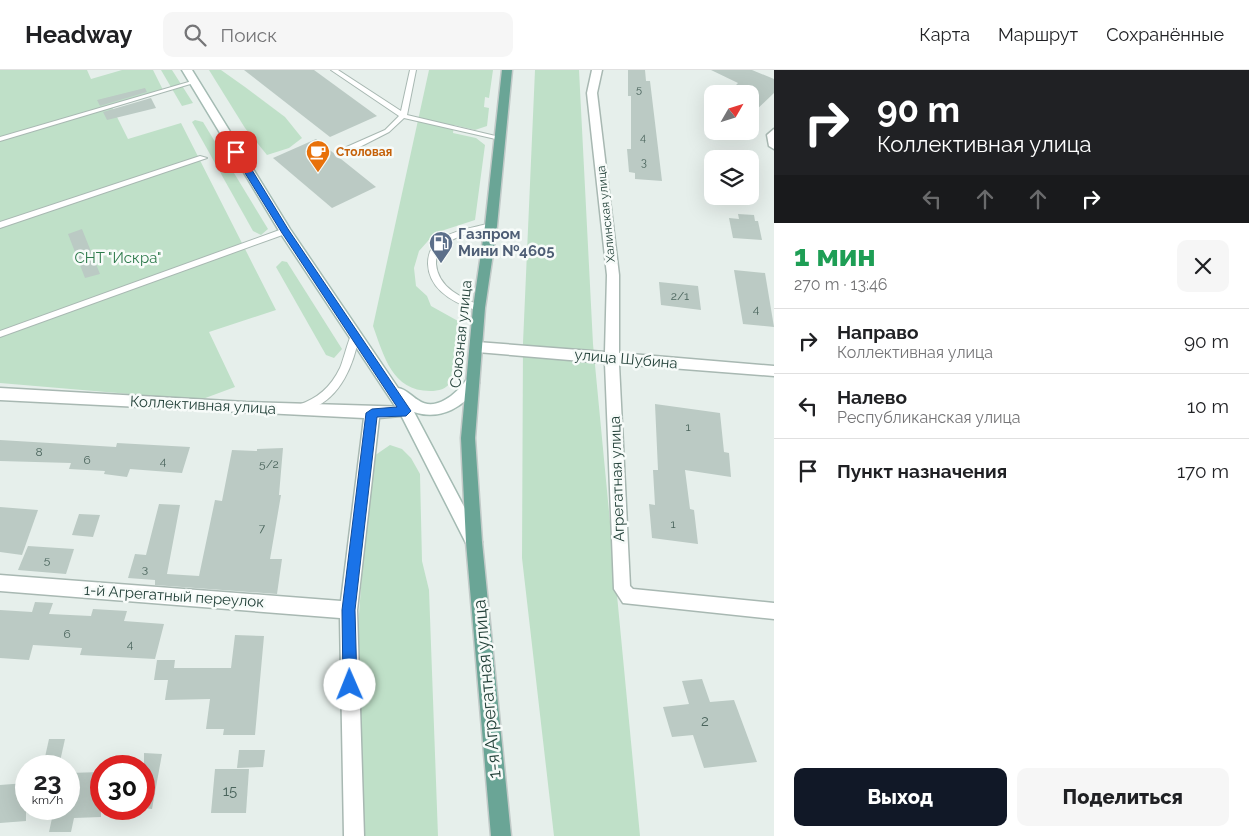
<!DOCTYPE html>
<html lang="ru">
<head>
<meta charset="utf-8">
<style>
	body { margin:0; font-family:Raleway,sans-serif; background:#f6f6f6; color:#202124; height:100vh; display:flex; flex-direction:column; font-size:19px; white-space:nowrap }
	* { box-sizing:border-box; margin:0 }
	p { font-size:16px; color:#757577 }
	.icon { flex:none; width:28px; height:28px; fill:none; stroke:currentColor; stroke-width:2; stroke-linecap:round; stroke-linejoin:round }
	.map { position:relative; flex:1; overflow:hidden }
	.details { display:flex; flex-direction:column; background:#fff; width:475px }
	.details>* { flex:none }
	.top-card { background:#202124; color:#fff; overflow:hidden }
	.needle { width:32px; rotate:51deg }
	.controls { position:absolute; left:704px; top:15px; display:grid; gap:10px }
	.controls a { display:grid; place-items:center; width:55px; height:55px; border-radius:10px; background:#fff; box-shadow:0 5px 20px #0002; font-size:25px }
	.speed { position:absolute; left:15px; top:685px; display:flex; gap:10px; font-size:25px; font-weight:700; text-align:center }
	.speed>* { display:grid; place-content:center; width:65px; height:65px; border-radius:50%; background:#fff; box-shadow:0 5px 20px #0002; line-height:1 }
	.speed small { font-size:12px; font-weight:400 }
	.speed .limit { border:8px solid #d22; background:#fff; color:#111 }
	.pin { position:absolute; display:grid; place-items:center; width:42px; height:42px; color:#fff; margin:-21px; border-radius:10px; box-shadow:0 2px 8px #0006 }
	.me { position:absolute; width:55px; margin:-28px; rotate:359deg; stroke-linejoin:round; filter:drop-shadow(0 0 4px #0008) }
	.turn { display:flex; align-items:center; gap:18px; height:105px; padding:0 20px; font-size:22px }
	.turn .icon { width:65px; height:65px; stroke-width:2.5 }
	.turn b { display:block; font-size:35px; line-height:42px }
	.lanes { display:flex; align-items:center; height:48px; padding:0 20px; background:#0003; justify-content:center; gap:25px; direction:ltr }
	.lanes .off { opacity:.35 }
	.round { display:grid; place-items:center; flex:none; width:52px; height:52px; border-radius:10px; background:#f6f6f6 }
	.overview { display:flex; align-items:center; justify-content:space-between; height:85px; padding:0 20px }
	h1 { font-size:30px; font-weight:800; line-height:38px; color:#1e9e55 }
	.action { display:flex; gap:10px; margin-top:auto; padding:10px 20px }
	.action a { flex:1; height:58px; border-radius:10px; background:#111827; color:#fff; font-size:20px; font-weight:800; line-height:58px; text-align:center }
	.action a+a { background:#f6f6f6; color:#202124 }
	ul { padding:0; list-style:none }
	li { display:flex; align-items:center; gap:15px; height:65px; padding:0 20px; border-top:1px solid #e0e0e0 }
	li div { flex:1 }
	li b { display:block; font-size:19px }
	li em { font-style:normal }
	header { display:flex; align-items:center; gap:30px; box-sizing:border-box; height:70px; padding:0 25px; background:#fff; border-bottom:1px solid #e0e0e0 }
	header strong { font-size:24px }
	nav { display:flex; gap:28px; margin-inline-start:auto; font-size:18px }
	.search { width:350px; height:45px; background:#f6f6f6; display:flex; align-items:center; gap:12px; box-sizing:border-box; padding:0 18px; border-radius:10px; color:#757577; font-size:19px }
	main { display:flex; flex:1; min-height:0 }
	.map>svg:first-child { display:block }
</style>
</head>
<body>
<header>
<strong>Headway</strong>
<div class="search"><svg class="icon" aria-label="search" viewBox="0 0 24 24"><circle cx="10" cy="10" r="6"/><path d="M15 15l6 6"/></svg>Поиск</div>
<nav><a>Карта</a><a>Маршрут</a><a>Сохранённые</a></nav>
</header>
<main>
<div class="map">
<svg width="774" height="766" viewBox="0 0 774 766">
	<rect width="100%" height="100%" fill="#e6efeb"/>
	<g fill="#bfe0c8">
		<path d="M 0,0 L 87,0 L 91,9 L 122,0 L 153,0 L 164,22 L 112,37 L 128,69 L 181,53 L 276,240 L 209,262 L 235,317 L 200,330 L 0,313 Z"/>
		<path d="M 161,0 L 172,0 L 193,33 L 182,36 Z"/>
		<path d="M 209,0 L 221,0 L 245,17 L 285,47 L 302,68 L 289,78 L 267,85 L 245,58 Z"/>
		<path d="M 429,0 L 493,0 L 489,28 L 485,27 L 484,37 L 489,38 L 487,56 L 475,60 L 454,55 L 453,63 L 476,68 L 485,75 L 475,150 L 435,163 L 419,181 L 414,198 L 416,216 L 427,226 L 431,236 L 458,251 L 451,312 C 446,319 439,321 430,321 C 392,321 384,286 373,256 Z"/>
		<path d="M 535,0 L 579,0 L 593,274 L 640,766 L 554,766 L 522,488 L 523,273 Z"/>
		<path d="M 195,50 L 203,52 L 268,159 L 261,165 L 253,161 L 192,52 Z"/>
		<path d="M 282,191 L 287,192 L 342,279 L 334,288 L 326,285 L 276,197 Z"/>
		<path d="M 390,375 L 402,379 L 411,388 L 420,404 L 422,491 L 429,520 L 438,766 L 348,766 L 359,544 L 371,388 Z"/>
	</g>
	<g fill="#bbcac4">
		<path d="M 244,0 L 314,0 L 377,46 L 330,67 Z"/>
		<path d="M 628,0 L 645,0 L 646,11 L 650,11 L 662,111 L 635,109 L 635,103 L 629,102 L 627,79 L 631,79 L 631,26 L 628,26 Z"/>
		<path d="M 711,0 L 752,0 L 774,9 L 774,23 L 750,46 L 750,24 L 727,24 L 738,13 Z"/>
		<path d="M 145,18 L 147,22 L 100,36 L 97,30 Z"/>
		<path d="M 151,28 L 156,38 L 107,50 L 103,42 Z"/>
		<path d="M 316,69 L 376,117 L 332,138 L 273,88 Z"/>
		<path d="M 738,144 L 754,145 L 755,151 L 758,151 L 762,170 L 733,168 L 729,148 L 739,149 Z"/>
		<path d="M 82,159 L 100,204 L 85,208 L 68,164 Z"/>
		<path d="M 734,200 L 765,203 L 774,257 L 743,254 Z"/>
		<path d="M 659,212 L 698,216 L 701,240 L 661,235 Z"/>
		<path d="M 655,334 L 720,343 L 724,382 L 729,383 L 731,407 L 685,400 L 690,439 L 694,440 L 698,474 L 652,468 L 649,434 L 655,435 L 653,400 L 658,400 Z"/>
		<path d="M 0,370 L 116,377 L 117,373 L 190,377 L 182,403 L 130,399 L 127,407 L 104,404 L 105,401 L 69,399 L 71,393 L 0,391 Z"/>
		<path d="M 283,378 L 279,425 L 281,425 L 270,489 L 282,489 L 277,524 L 155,515 L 155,510 L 128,508 L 135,484 L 146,485 L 159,434 L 180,435 L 167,504 L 199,506 L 215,430 L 222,431 L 232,380 L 257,381 L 257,379 Z"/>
		<path d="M 0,437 L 38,440 L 22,485 L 0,482 Z"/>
		<path d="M 79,444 L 100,445 L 93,467 L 72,465 Z"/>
		<path d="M 28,476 L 74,479 L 66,504 L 18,500 Z"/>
		<path d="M 35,532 L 53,533 L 49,544 L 91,546 L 93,539 L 127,541 L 124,551 L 164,554 L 155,589 L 80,585 L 82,578 L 33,575 L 29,590 L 0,588 L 0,540 L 32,542 Z"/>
		<path d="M 235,565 L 264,566 L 255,665 L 223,665 L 224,659 L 206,659 L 210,629 L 165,630 L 168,610 L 154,610 L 157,590 L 175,590 L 174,598 L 231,598 Z"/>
		<path d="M 702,609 L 710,632 L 734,630 L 757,692 L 704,698 L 693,665 L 672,667 L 663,637 L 689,634 L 682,611 Z"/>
		<path d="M 49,669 L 65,669 L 59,696 L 43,696 Z"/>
		<path d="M 239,680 L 265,680 L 263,697 L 237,698 Z"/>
		<path d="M 144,683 L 162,684 L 152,739 L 144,738 Z"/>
		<path d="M 215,699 L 249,699 L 246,743 L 211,743 Z"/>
		<path d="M 101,702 L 101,747 L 74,748 L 71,762 L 49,762 L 54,739 L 69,739 L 69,703 Z"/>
		<path d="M 26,713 L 26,751 L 0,753 L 0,715 Z"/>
	</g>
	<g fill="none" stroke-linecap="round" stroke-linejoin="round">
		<g stroke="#a8b8b2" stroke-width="2">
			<g id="service">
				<path d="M 331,0 L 338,0 L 401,41 L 410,0 L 416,0 L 407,45 L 504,68 L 500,70 L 404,48 L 389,62 L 348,83 L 342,83 L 342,79 L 385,60 L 399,46 Z"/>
				<path d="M 192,11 L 197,12 L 0,71 L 0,67 Z"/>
				<path d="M 200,86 L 207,88 L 0,158 L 0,152 Z"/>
				<path d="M 491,153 L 494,154 L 494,158 C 476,162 457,164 443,176 C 437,181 436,186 436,194 C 438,218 462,228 482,236 L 483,238 L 482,240 L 479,241 C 456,234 429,221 428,194 C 428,185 430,179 436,173 C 451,160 473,158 491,153 Z"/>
				<path d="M 285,158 L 288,159 L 288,163 L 0,267 L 0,261 Z"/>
				<path d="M 355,263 L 359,266 C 354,293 341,328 312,338 C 307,340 303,342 298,341 L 296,338 L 298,335 C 317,329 331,317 340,298 C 343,292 349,267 352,264 C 352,263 354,263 355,263 Z"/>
			</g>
		</g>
		<g stroke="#a8b8b2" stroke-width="3">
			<g id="minor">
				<path d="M 592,0 L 602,0 L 597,23 L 619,205 L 619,283 L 774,296 L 774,306 L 619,294 L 630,516 L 633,519 L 774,533 L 774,549 L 623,533 L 614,519 L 605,293 L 477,282 L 470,277 L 477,272 L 605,282 L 607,205 L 587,23 Z"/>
				<path d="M 774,59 L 774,79 L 769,76 L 767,65 Z"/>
				<path d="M 0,318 L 246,332 L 411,337 L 413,341 L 411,345 L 379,348 L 357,540 L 364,766 L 344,766 L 340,548 L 0,521 L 0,505 L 341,531 L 364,348 L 0,330 Z"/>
			</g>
		</g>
		<g stroke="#a4bbb3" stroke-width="3">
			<path id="secondary" d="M 182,0 L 192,0 L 290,159 L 398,318 C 406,319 411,326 418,330 C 436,343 457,323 467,309 L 477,309 L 479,313 C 466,337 440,351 414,342 L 480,467 L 482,472 L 480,477 L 474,479 L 468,477 L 401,345 L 281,164 Z"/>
		</g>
		<g stroke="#c2cac8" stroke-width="3">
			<path id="primary" d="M 502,0 L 512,0 L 497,156 L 485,238 L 475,368 L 482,472 L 511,766 L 491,766 L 466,472 L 461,368 L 473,238 L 485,156 Z"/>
		</g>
		<use href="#service" fill="#fff" fill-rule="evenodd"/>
		<use href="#minor" fill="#fff" fill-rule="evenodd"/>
		<use href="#secondary" fill="#fff" fill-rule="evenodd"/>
		<use href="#primary" fill="#6aa596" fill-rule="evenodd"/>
	</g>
	<path fill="#1a73e8" stroke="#114b97" d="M 236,79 L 241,82 L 288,159 L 411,341 L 406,346 L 377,347 L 355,540 L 357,615 L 355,620 L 350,622 L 345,620 L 343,615 L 342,540 L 366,343 L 372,339 L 397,337 L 282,163 L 232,82 Z"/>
	<defs>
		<g id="cafe-pin" transform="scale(1.25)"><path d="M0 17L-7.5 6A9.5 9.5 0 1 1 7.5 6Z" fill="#e8710a" stroke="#f7fbf9"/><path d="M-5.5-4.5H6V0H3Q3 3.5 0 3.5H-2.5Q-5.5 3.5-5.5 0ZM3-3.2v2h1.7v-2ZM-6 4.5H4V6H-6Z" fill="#fff"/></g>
		<g id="fuel-pin" transform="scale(1.25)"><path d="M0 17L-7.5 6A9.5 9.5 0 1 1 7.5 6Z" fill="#5c6f8a" stroke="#f7fbf9"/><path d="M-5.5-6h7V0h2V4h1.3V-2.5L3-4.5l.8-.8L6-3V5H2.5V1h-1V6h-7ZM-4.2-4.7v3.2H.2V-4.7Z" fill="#fff"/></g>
	</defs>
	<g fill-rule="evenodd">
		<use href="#cafe-pin" x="318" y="82"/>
		<use href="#fuel-pin" x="441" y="173"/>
	</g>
	<g text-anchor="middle" stroke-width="5" stroke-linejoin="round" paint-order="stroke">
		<g font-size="11" fill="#4a645c">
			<text x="639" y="23">5</text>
			<text x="643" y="71">4</text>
			<text x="644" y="96">3</text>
		</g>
		<g font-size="12" font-weight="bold" fill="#c56008" stroke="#f7fbf9" text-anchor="start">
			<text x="336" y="86">Столовая</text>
		</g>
		<g font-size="12" fill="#24423a" stroke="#f7fbf9">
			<text transform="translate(606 144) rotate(-96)" y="4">Халинская улица</text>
		</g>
		<g font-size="12" fill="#4a645c">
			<text x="680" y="230">2/1</text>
			<text x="756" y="243">4</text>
			<text x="688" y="361">1</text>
			<text x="39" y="386">8</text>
			<text x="87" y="394">6</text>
			<text x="163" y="395">4</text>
			<text x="269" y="398">5/2</text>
			<text x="673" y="458">1</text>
			<text x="262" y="462">7</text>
			<text x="47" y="494">5</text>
			<text x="145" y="503">3</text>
			<text x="67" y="568">6</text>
			<text x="130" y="578">4</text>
		</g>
		<g font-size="15" font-weight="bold" fill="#4e5e75" stroke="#f7fbf9" text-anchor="start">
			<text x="458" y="169">Газпром<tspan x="458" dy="17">Мини №4605</tspan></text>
		</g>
		<g font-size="15" fill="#2d7a4b" stroke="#f7fbf9">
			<text x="118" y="193">СНТ "Искра"</text>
		</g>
		<g font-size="15" fill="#24423a" stroke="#f7fbf9">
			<text transform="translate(461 264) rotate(-84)" y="5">Союзная улица</text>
			<text transform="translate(626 289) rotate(5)" y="5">улица Шубина</text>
			<text transform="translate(203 335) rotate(3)" y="5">Коллективная улица</text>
			<text transform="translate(617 409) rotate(-92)" y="5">Агрегатная улица</text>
			<text transform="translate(174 526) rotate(4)" y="5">1-й Агрегатный переулок</text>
		</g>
		<g font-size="15" fill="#4a645c">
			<text x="705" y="656">2</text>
			<text x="230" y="726">15</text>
		</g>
		<g font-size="18" fill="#24423a" stroke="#f7fbf9">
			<text transform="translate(487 619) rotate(-95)" y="6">1-я Агрегатная улица</text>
		</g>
	</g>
</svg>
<div class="controls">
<a><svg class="needle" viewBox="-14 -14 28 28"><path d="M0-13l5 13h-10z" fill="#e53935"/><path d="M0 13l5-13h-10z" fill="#757577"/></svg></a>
<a><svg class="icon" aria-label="layers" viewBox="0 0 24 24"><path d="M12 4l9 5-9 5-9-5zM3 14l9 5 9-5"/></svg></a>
</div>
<div class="speed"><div>23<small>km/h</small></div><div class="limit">30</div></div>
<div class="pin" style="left:236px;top:82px;background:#d93025"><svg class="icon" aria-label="arrive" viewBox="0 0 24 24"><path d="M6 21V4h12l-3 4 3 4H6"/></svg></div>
<svg class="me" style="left:350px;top:615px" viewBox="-20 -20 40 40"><circle r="19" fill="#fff"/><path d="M0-13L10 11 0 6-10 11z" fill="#1a73e8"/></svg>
</div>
<section class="details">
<div class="top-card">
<div class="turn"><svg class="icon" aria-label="right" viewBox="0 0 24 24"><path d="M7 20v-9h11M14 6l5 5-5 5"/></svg><div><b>90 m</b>Коллективная улица</div></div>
<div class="lanes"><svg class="icon off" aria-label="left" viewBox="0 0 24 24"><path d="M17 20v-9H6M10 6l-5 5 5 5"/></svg><svg class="icon off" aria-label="ahead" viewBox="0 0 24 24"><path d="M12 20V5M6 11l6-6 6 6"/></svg><svg class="icon off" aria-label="ahead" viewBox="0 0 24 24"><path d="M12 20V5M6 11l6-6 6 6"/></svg><svg class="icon" aria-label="right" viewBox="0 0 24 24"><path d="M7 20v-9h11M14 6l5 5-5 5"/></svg></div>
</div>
<div class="overview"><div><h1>1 мин</h1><p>270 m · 13:46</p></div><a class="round"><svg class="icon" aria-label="close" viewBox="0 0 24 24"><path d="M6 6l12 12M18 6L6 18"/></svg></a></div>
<ul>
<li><svg class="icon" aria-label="right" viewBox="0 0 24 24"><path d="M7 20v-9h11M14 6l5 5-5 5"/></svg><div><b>Направо</b><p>Коллективная улица</p></div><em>90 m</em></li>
<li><svg class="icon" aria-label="left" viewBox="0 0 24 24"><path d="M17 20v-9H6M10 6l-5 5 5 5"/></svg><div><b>Налево</b><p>Республиканская улица</p></div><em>10 m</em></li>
<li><svg class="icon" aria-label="arrive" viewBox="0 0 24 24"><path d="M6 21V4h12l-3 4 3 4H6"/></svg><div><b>Пункт назначения</b></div><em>170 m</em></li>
</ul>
<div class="action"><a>Выход</a><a>Поделиться</a></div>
</section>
</main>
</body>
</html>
